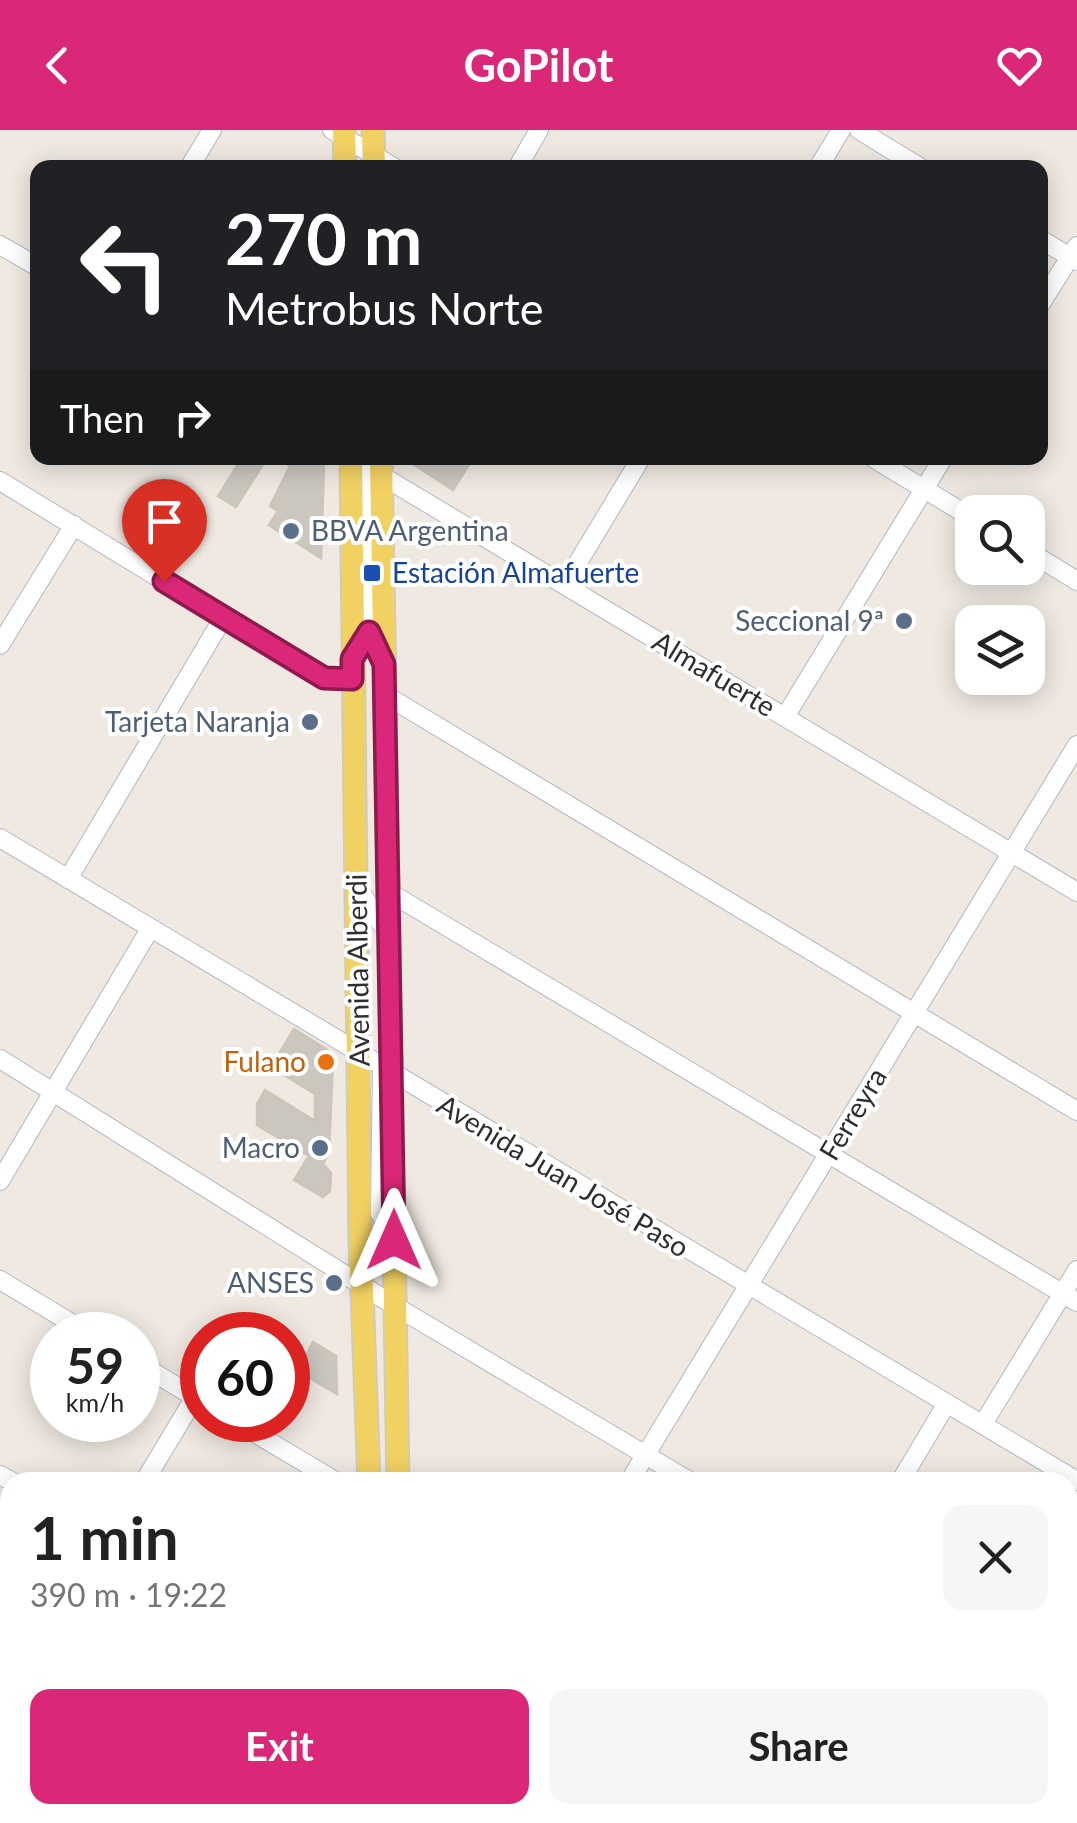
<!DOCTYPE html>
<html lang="en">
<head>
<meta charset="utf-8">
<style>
	body { margin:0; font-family:Lato,sans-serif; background:#f6f6f6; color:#222; height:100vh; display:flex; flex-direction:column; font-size:38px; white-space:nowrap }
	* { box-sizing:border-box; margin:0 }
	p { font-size:32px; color:#767676 }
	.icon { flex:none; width:55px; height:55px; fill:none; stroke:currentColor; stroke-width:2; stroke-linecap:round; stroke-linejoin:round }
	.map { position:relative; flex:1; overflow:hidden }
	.side { position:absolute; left:0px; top:1342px; width:1078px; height:352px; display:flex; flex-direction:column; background:#fff; border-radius:30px 30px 0 0; box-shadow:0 5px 25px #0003 }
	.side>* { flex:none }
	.hud { position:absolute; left:30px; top:30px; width:1018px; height:305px; border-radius:20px; box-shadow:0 5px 25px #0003; background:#202124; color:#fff; overflow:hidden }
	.buttons { position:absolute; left:955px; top:365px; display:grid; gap:20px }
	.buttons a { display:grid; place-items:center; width:90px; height:90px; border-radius:20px; background:#fff; box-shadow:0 5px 25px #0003; font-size:50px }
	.speed { position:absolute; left:30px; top:1182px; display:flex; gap:20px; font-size:50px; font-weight:700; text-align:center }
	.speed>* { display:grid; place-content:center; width:130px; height:130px; border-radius:50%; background:#fff; box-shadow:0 5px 25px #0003; line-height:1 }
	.speed small { font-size:25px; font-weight:400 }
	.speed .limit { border:15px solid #d22; background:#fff; color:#111 }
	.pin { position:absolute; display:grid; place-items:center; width:85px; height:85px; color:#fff; margin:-102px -42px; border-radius:50% 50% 50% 0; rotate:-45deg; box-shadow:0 0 10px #0007 }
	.pin .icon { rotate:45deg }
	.me { position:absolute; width:110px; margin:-55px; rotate:0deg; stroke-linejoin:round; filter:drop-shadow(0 0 8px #0008) }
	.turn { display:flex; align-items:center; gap:35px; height:210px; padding:0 30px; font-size:45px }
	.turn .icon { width:130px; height:130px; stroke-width:2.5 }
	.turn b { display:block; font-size:70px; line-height:85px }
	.then { display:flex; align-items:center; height:95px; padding:0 30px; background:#0003; gap:20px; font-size:38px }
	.round { display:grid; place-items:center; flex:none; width:105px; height:105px; border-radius:20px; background:#f6f6f6 }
	.headline { display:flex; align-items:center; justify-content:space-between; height:170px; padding:0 30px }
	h1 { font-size:60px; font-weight:700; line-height:75px }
	.button { display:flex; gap:20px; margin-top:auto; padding:20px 30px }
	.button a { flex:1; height:115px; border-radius:20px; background:#db2777; color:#fff; font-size:40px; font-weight:700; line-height:115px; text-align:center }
	.button a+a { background:#f6f6f6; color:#222 }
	header { display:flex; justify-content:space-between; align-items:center; height:130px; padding:0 30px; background:#db2777; color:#fff; font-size:45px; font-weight:700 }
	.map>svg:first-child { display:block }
</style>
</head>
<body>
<header><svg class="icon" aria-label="back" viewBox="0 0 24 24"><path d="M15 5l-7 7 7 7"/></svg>GoPilot<svg class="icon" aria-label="heart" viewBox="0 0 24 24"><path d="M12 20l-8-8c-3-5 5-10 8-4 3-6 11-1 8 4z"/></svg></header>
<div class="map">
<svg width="1077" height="1693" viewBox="0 0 1077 1693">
	<rect width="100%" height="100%" fill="#efe9e1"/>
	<g fill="#e3e1e8">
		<path d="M 0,1554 L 10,1560 L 10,1685 L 220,1685 L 234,1693 L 0,1693 Z"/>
		<path d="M 605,1685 L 834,1685 L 847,1693 L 618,1693 Z"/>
	</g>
	<g fill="#cbc7bf" stroke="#cbc5ba" stroke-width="2.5">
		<path d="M 242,328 L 267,328 L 236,377 L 218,366 Z"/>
		<path d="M 277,328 L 322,328 L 324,332 L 321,428 L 269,395 L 278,381 L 270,376 L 290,336 Z"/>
		<path d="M 404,328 L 473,328 L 453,360 Z"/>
		<path d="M 294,899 L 326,919 L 333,930 L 329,1023 L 323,1034 L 331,1043 L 330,1061 L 323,1067 L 294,1050 L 309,1026 L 257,995 L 257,974 L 265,960 L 315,991 L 315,964 L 271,937 Z"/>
		<path d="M 313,1212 L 336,1226 L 337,1264 L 298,1241 Z"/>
	</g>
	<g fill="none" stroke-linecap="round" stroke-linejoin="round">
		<g stroke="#b4b7c1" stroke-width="20">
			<g id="minor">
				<path d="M 332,0 L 395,38"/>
				<path d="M 859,0 L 921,38"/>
				<path d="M 189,38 L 212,0"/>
				<path d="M 517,38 L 539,0"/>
				<path d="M 818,38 L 841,0"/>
				<path d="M 1040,109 L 1077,131"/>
				<path d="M 0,115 L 38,137"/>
				<path d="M 1040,175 L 1077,116"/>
				<path d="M 352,328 L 1077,762"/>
				<path d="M 873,328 L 972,388"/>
				<path d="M 370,333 L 369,502 L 382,528"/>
				<path d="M 0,351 L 323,548 L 352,549"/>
				<path d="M 1028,421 L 1077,451"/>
				<path d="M 565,454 L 641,328"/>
				<path d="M 0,515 L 74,395"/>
				<path d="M 387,566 L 1077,981"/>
				<path d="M 785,587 L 943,328"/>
				<path d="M 0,708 L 1077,1351"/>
				<path d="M 68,749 L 223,488"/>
				<path d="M 357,756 L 381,794"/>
				<path d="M 386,768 L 387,761 L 1077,1172"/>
				<path d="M 0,929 L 395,1176 L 691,1352"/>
				<path d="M 382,933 L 380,1083 L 393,1109"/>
				<path d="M 0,1051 L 150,799"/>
				<path d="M 0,1150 L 91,1205"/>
				<path d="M 138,1233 L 201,1271"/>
				<path d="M 233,1290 L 337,1352"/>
				<path d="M 983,1294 L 1077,1140"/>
				<path d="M 0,1345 L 13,1352"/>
				<path d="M 144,1352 L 195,1267"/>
				<path d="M 629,1352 L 1077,615"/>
				<path d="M 900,1352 L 947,1273"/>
				<path d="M 1068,1493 L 1077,1477"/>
				<path d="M 1068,1578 L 1077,1584"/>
				<path d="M 0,1597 L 10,1581"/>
				<path d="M 866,1685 L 880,1693"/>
				<path d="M 948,1693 L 953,1685"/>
			</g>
		</g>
		<g stroke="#c9c9c9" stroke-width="25">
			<g id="major">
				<path d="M 344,0 L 345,38"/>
				<path d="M 373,0 L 374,38"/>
				<path d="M 351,328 L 360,1108 L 369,1352"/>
				<path d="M 381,328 L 398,1352"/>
				<path d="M 0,1532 L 10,1538"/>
				<path d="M 0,1554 L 10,1560"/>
				<path d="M 220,1685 L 234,1693"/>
				<path d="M 260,1685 L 274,1693"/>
				<path d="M 402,1685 L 402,1693"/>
				<path d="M 371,1693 L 371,1685"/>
			</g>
		</g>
		<use href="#minor" stroke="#fff" stroke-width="18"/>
		<use href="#major" stroke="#f2d163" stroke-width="22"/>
	</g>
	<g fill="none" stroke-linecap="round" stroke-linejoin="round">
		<g stroke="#8e194d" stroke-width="25">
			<path id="route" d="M 164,451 L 324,548 L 352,549 L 352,529 L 369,502 L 384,534 L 394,1110"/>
		</g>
		<use href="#route" stroke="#db2777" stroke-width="18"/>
	</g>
	<g fill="#5c6f8a" stroke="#fff" stroke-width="4">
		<circle cx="291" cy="401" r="10"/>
		<circle cx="904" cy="491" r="10"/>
		<circle cx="310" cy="592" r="10"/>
		<circle cx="320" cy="1018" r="10"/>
		<circle cx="334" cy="1153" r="10"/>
	</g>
	<rect fill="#1a4fb4" stroke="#fff" stroke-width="4" x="362" y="433" width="20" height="20" rx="5"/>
	<circle fill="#e8710a" stroke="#fff" stroke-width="4" cx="326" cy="932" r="10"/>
	<g text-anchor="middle" stroke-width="8" stroke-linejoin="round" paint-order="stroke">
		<g font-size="28" fill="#4e5e75" stroke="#fff" text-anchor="end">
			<text x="311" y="411" text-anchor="start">BBVA Argentina</text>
			<text x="884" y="501">Seccional 9ª</text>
			<text x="290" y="602">Tarjeta Naranja</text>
			<text x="300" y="1028">Macro</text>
			<text x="314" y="1163">ANSES</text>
		</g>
		<g font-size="28" fill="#164399" stroke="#fff" text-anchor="start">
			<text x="392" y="453">Estación Almafuerte</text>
		</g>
		<g font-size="28" fill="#2e2e2e" stroke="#fff">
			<text transform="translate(714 544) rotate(31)" y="10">Almafuerte</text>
			<text transform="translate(358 840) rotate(-91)" y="10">Avenida Alberdi</text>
			<text transform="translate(853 984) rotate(-59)" y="10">Ferreyra</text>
			<text transform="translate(563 1046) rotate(31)" y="10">Avenida Juan José Paso</text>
		</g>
		<g font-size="28" fill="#c56008" stroke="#fff" text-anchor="end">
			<text x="306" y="942">Fulano</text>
		</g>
	</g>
</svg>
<div class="buttons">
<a><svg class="icon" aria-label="search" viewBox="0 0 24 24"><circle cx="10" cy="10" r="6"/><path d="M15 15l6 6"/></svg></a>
<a><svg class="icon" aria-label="layers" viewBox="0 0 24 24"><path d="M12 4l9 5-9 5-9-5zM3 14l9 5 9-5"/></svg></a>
</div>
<div class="speed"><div>59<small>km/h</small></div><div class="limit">60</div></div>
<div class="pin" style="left:164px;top:451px;background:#d93025"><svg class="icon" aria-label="arrive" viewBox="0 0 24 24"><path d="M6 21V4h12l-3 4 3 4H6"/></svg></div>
<svg class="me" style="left:394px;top:1110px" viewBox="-20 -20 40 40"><path d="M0-17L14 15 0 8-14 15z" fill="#db2777" stroke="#fff" stroke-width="4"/></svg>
<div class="hud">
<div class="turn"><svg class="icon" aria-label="left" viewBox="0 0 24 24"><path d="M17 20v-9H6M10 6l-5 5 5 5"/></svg><div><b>270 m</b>Metrobus Norte</div></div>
<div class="then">Then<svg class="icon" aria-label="right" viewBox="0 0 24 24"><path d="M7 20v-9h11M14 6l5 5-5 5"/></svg></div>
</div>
<section class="side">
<div class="headline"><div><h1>1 min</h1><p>390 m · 19:22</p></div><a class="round"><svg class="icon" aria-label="close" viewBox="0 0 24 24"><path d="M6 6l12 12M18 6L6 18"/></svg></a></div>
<div class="button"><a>Exit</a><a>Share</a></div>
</section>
</div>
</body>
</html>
